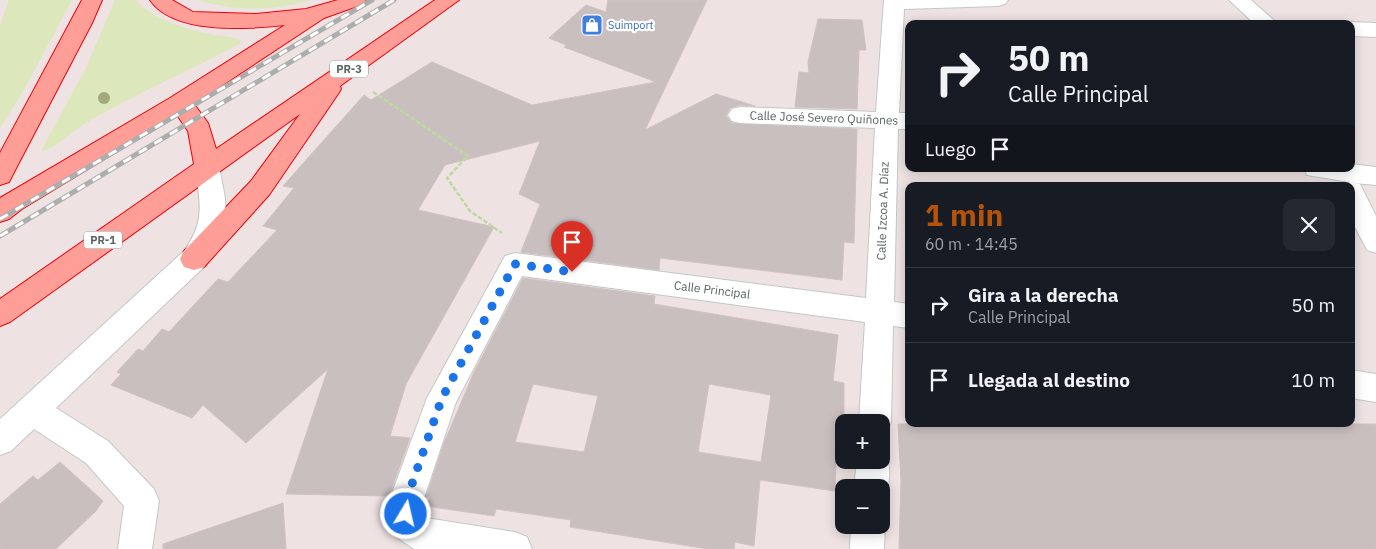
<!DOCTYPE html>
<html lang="es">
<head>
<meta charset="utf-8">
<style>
	body { margin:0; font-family:"IBM Plex Sans",sans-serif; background:#242831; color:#f1f3f6; height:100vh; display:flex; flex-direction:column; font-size:19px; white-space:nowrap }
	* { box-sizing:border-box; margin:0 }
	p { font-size:16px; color:#9ea1a6 }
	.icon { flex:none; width:28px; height:28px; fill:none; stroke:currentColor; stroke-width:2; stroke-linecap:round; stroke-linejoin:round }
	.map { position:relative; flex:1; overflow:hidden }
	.drawer { position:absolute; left:905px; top:182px; width:450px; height:245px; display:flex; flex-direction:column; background:#171b24; border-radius:10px; box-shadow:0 2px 12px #0003 }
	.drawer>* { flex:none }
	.top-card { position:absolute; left:905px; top:20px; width:450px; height:152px; border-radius:10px; box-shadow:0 2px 12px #0003; background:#171b24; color:#f1f3f6; overflow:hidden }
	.fabs { position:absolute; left:835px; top:414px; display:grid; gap:10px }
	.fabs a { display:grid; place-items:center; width:55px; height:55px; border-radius:10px; background:#171b24; box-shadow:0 2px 12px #0003; font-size:25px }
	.pin { position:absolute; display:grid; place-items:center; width:42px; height:42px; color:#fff; margin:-51px -21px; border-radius:50% 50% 50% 0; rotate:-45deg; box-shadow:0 0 5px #0007 }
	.pin .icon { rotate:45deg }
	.me { position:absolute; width:55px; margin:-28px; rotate:9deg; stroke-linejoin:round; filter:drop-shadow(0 0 4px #0008) }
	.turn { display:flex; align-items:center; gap:18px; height:105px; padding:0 20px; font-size:22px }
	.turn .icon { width:65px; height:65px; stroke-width:2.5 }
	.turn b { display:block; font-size:35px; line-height:42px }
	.then { display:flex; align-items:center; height:48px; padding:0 20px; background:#0003; gap:10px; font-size:19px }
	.round { display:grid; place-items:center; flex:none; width:52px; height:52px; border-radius:10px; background:#242831 }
	.head { display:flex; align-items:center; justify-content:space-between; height:85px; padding:0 20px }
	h1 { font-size:30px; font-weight:700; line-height:38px; color:#b45309 }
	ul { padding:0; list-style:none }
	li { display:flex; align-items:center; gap:15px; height:75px; padding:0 20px; border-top:1px solid #363941 }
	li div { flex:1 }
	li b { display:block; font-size:19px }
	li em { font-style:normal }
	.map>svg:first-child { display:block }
</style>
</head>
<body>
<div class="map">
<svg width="1376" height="549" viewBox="0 0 1376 549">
	<rect width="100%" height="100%" fill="#eee2e2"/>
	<g fill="#dce8bc">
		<path d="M 9,0 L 72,0 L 25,88 L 0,128 L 0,25 Z"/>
		<path d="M 115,0 L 136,0 C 153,21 188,29 214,35 C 225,37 234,35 243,42 C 192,70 136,93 86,123 C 75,129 52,152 41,151 L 85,70 Z"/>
		<path d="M 198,0 L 310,0 C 273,12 234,11 198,0 Z"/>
	</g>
	<g fill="#c9bfbf" stroke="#d4c0c1" fill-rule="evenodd">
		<path d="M 608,0 L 707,0 L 645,130 L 716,94 L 755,106 L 740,105 L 730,108 L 726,116 L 732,123 L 857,129 L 854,243 L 844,242 L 842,280 L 660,258 L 659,270 L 521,252 L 540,204 L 519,194 L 540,141 L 445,165 L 418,210 L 494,227 L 406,384 L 390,436 L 410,438 L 389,496 L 286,494 L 328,369 L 246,443 L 203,405 L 192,418 L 111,385 L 121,374 L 117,372 L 138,349 L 143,351 L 162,329 L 169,332 L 218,279 L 228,282 L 277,230 L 263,226 L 294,188 L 283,186 L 364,95 L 371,100 L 432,62 L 532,105 L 656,82 L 564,47 L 566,45 L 549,38 L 586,5 L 606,12 Z"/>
		<path d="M 818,19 L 862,20 L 866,50 L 859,50 L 857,109 L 795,107 L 799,72 L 809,73 L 808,62 Z"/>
		<path d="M 523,278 L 655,296 L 654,304 L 838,335 L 833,381 L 844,383 L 844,437 L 837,435 L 835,491 L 760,480 L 754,546 L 735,542 L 734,549 L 708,549 L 570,527 L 571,520 L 496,509 L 494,516 L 426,506 L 430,497 L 426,497 L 444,443 L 474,372 ZM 533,384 L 598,396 L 584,452 L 515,442 ZM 709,384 L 771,395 L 761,462 L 698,452 Z"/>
		<path d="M 898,424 L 1376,424 L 1376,549 L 899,549 L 901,481 Z"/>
		<path d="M 60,462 L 103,501 L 96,511 L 56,549 L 0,549 L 0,504 L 33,476 L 38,480 Z"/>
		<path d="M 283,503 L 286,549 L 163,549 L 163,544 Z"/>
	</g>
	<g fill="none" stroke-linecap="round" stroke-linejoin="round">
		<g stroke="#c1c9c8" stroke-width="2">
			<g id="minor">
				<path d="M 884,0 L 1008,0 L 1005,4 L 998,6 L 904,9 L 899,113 L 909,113 L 909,129 L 898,129 L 894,302 L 909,304 L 909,328 L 893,326 L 891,422 L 886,432 L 881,434 L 881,422 L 859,422 L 865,322 L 522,276 L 456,402 L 422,504 L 423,515 L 426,518 L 515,532 L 527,537 L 532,549 L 414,549 L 395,536 L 390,524 L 388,504 L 427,398 L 505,256 L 515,253 L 866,298 L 875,128 L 740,123 L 732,121 L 728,115 L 732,109 L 740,107 L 876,112 Z"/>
				<path d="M 1229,0 L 1251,0 L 1278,24 L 1255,24 Z"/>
				<path d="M 1351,22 L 1376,23 L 1376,37 L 1351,36 L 1351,24 L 1346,24 Z"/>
				<path d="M 1351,164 L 1376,167 L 1376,185 L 1354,183 L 1360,184 L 1376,216 L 1376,253 L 1367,250 L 1351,219 L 1351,186 L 1341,186 L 1350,182 L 1307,175 L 1304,169 L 1351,169 Z"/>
				<path d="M 1351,370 L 1376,374 L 1376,402 L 1351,398 Z"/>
				<path d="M 881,448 L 884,449 C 891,464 892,487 881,500 L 881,488 L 854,488 L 857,460 L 881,460 Z"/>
				<path d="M 881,516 L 885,525 L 884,549 L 850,549 L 851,525 L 881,525 Z"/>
			</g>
		</g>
		<g stroke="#c1c9c8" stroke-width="2">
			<path id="tertiary" d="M 207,158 L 216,161 C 220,169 221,177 223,187 C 230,221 222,238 204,267 L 56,408 L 108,441 L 154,489 L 159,501 L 152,549 L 118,549 L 124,506 L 86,463 L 34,429 L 11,451 L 0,455 L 0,419 L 184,251 C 206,221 200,202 195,167 L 198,161 Z"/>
		</g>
		<g stroke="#f0000a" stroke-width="2">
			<g id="trunk">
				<path d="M 82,0 L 102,0 L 92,23 L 12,176 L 9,182 L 0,185 L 0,153 Z"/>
				<path d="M 150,0 L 172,0 L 193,12 L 256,14 L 306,9 L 338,0 L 366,0 L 363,4 L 324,18 L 194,104 L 208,123 L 216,149 L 435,0 L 459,0 L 340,86 L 341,89 L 338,94 L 269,195 L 204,267 L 194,270 L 184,267 L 180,259 L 184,251 L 251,181 L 300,114 L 10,322 L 0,326 L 0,299 L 194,164 L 188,131 L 177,115 L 22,209 L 9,219 L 0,222 L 0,198 L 170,98 L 285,25 C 247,29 174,35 150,0 Z"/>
			</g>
		</g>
		<path stroke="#bbdb9e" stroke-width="2.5" stroke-dasharray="4.5 2" stroke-linecap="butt" d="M 373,92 L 468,156 L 447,178 L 470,211 L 502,233"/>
		<use href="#minor" fill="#fff" fill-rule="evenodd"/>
		<use href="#tertiary" fill="#fff" fill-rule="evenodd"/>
		<use href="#trunk" fill="#ff9d97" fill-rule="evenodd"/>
		<g stroke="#abaead" stroke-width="5">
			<g id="rail">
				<path d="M 0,219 L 372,0"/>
				<path d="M 0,236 L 394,0"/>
			</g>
		</g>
		<use href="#rail" stroke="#fff" stroke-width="3" stroke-dasharray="9" stroke-linecap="butt"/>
	</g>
	<circle fill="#a1a97d" cx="104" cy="98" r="6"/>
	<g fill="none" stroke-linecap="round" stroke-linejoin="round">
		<path stroke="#1a73e8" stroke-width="9" stroke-dasharray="0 16.2" d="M 406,514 L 405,504 L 442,398 L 515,264 L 572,272"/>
	</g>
	<defs>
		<g id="shop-square" transform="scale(1.125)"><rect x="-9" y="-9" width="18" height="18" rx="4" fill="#3f7fe0" stroke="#fff"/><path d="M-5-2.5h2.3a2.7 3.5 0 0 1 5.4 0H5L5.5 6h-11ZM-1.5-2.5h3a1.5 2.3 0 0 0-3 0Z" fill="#fff"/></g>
	</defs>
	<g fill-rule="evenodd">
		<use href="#shop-square" x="592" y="25"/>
	</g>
	<g text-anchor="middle" stroke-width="4.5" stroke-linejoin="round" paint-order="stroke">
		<g font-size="11" fill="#366cbe" stroke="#fff" text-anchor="start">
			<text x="608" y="29">Suimport</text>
		</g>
		<g fill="#fff" stroke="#8c9291" stroke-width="1">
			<rect x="330" y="60.5" width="38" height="17" rx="4"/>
			<rect x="84" y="231.5" width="38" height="17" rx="4"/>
		</g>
		<g font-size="11" font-weight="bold" fill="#5a6462">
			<text x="349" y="73">PR-3</text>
			<text x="103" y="244">PR-1</text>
		</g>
		<g font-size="12" fill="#5a6462" stroke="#fff">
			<text transform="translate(824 118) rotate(2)" y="4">Calle José Severo Quiñones</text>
			<text transform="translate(883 211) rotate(-88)" y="4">Calle Izcoa A. Díaz</text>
			<text transform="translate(712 290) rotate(7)" y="4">Calle Principal</text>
		</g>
	</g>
</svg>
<div class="fabs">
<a>+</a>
<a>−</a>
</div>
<div class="pin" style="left:572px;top:272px;background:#d93025"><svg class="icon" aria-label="arrive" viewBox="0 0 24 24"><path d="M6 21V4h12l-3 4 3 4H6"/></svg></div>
<svg class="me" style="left:406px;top:514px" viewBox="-20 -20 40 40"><circle r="17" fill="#1a73e8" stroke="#fff" stroke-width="3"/><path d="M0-11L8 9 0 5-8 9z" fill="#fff"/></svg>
<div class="top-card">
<div class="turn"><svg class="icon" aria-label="right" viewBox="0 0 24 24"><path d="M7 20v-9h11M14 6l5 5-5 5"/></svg><div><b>50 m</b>Calle Principal</div></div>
<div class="then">Luego<svg class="icon" aria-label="arrive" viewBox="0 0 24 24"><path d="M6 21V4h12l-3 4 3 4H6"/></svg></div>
</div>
<section class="drawer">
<div class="head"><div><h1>1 min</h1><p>60 m · 14:45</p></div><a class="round"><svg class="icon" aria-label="close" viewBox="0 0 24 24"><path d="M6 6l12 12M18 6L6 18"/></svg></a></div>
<ul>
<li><svg class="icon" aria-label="right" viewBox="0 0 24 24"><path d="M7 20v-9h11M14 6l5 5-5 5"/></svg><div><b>Gira a la derecha</b><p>Calle Principal</p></div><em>50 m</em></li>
<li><svg class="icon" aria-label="arrive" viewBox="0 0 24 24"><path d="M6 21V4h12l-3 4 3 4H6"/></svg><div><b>Llegada al destino</b></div><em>10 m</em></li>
</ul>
</section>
</div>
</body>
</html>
